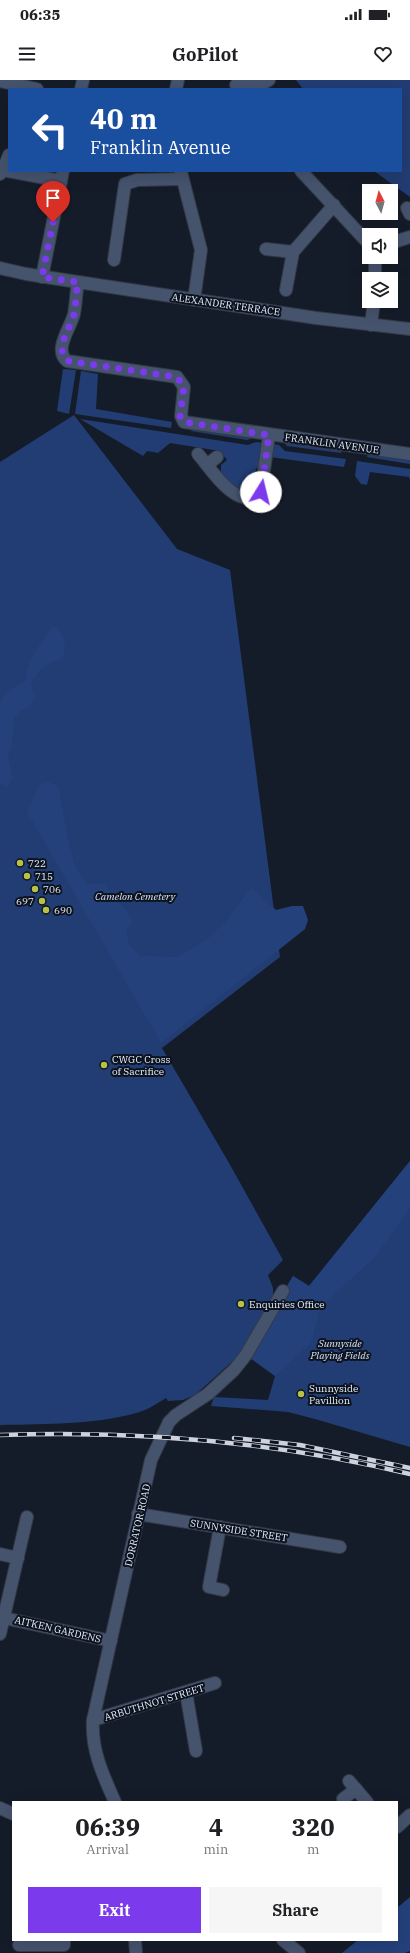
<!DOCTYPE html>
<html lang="en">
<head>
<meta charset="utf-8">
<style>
	body { margin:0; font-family:"IBM Plex Serif",serif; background:#f6f6f6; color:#202124; height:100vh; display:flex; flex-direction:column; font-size:15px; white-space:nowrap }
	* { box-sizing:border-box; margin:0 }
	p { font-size:13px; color:#757577 }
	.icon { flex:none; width:22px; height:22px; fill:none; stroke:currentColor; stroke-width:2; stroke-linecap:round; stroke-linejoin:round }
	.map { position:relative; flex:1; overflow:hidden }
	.panel { position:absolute; left:12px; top:1721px; width:386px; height:140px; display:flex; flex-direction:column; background:#fff; border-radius:0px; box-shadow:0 4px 16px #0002 }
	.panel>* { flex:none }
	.hud { position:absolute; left:8px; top:8px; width:394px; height:84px; border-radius:0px; box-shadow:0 4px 16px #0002; background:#1a4fa0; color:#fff; overflow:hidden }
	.needle { width:26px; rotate:354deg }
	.buttons { position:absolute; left:362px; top:104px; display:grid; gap:8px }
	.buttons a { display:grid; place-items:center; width:36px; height:36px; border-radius:0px; background:#fff; box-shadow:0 4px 16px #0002; font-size:20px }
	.pin { position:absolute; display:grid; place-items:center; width:34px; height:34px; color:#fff; margin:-41px -17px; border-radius:50% 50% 50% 0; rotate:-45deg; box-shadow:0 0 4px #0007 }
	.pin .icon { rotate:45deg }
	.me { position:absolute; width:44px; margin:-22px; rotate:9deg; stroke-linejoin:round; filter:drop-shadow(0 0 3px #0008) }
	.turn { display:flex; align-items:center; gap:14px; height:84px; padding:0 16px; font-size:18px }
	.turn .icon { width:52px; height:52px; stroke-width:2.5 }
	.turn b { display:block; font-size:28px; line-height:34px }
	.eta { display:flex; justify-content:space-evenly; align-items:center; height:68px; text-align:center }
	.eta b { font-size:24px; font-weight:700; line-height:28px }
	.button { display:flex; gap:8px; margin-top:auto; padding:8px 16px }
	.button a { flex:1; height:46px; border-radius:0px; background:#7c3aed; color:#fff; font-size:16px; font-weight:700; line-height:46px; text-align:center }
	.button a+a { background:#f6f6f6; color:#202124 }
	.status { display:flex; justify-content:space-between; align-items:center; height:28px; padding:0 20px; background:#fff; direction:ltr }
	.status svg { height:11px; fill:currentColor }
	header { display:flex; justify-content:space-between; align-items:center; height:52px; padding:0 16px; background:#fff; font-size:18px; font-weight:700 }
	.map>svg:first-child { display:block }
</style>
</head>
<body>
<div class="status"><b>06:35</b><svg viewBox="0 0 49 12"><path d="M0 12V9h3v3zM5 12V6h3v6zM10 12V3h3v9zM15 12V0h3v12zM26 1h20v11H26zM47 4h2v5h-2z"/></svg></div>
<header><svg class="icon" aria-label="menu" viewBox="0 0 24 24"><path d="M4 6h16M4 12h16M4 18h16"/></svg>GoPilot<svg class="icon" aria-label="heart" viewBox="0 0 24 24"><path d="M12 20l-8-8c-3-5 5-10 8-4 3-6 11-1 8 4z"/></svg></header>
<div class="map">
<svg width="410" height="1873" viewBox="0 0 410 1873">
	<rect width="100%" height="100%" fill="#151c29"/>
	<g fill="#223d73">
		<path d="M 296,0 L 410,0 L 410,117 L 374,91 L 401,91 L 401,9 L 303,9 Z"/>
		<path d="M 63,289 L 76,290 L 69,334 L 57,331 Z"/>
		<path d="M 81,291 L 98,294 L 96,329 L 172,342 L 171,348 L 75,334 Z"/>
		<path d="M 74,335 L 177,469 L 230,490 L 280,877 L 162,968 L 229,1083 L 283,1180 L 268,1195 L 273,1208 L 273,1217 L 244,1269 L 236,1278 L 195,1315 L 183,1320 L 168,1321 L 166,1318 C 159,1322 152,1327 145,1330 C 104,1345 44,1344 0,1345 L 0,382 Z"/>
		<path d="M 80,339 L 248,365 L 256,362 L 263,363 L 260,385 L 256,389 L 255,399 L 257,405 C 248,424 229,403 221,393 L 221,385 L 227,380 L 220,371 L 170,363 L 158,373 L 147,371 L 143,376 Z"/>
		<path d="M 192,347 L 255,357 L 247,360 L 191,351 Z"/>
		<path d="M 282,360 L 342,369 L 341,373 L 287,366 Z"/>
		<path d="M 272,364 L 279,365 L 285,371 L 346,379 L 344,387 L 270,377 Z"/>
		<path d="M 368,373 L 410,380 L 410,384 L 367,377 Z"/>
		<path d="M 357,381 L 410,389 L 410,400 L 409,397 L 370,392 L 367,405 L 361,404 L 355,396 Z"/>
		<path d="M 410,1081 L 410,1367 L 315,1339 L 288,1332 L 211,1326 L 214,1317 L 268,1320 L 275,1296 L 246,1275 L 293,1196 L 309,1206 Z"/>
	</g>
	<g fill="#24417b">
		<path d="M 53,546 C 65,551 68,568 62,579 C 44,585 42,587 31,602 L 35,617 L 29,627 L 20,631 L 14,638 L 12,663 L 8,677 L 13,698 L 7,707 L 0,704 L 0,622 L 9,610 L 25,601 C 28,580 40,563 53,546 Z"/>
		<path d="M 49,702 L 58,706 L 69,763 L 75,786 L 87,804 L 106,804 C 113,820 124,825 133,841 L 126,851 L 129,864 L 140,876 L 178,877 L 206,860 L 225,842 L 251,808 L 276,830 L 292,826 L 303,826 L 308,840 L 305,849 L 161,963 L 27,732 L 40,704 Z"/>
		<path d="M 410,1081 L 410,1128 L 376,1176 L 320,1228 L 311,1263 L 275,1296 L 246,1275 L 293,1196 L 309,1206 Z"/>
		<path d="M 410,1817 L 410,1871 L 405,1873 L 342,1873 L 358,1860 L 397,1860 L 397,1828 Z"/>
	</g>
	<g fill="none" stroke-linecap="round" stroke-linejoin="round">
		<g stroke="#333a46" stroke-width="14">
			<g id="minor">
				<path d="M 0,1 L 37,9"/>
				<path d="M 236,5 L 258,6 L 258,9"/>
				<path d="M 258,6 L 269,0"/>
				<path d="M 81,9 L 83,0"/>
				<path d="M 176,9 L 178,0"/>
				<path d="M 3,90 L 61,101"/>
				<path d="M 301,91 L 369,164"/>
				<path d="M 181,92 L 201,170 L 194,220"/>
				<path d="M 0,94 L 3,90 L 9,75"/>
				<path d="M 407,128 L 410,134"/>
				<path d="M 391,163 L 410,157"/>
				<path d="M 266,169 L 293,172"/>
				<path d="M 375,177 L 375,199"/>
				<path d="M 114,180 L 125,104 L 137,100 L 182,99"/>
				<path d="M 0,188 L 26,194 L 78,202 L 316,238 L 410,249"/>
				<path d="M 42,197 L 63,91"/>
				<path d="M 78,202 C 76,213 76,224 74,234 C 71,247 53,270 67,281 L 177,297 L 184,307 L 181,336 L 184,342 L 410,374"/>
				<path d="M 286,210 L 293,172 L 334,125"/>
				<path d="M 371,245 L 374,221"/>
				<path d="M 198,374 C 212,390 233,426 258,417 L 261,412 L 269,355"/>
				<path d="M 207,385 L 217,377"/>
				<path d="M 138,1434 L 340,1467"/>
				<path d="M 220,1447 L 209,1507 L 223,1510"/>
				<path d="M 0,1474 L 18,1478"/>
				<path d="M 4,1538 L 111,1561"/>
				<path d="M 0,1554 L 27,1437"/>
				<path d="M 186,1612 L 196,1671"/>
				<path d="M 93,1640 L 215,1603"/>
				<path d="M 349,1701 L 367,1722"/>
				<path d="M 343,1719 L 356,1709"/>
				<path d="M 115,1722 C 103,1695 91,1670 93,1640 L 151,1380 L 169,1342 L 176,1335 L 208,1314 L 234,1290 L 246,1275 L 283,1211"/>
				<path d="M 0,1728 L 13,1734"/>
				<path d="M 397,1747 L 410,1735"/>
				<path d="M 135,1860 L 136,1873"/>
				<path d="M 283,1860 L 299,1873"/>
				<path d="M 19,1865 L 64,1865 L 64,1860"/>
			</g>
		</g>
		<use href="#minor" stroke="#45536d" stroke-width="12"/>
		<g stroke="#cdd2dc" stroke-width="4.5">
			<g id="rail">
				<path d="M 0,1355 C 137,1350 276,1362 410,1394"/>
				<path d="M 234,1358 L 300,1365 L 410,1388"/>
			</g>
		</g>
		<use href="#rail" stroke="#0c1320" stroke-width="3" stroke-dasharray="9" stroke-linecap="butt"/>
	</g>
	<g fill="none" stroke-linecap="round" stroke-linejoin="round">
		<path stroke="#7c3aed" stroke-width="7" stroke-dasharray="0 12.6" d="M 53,142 L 42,197 L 78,202 C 76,213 76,224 74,234 C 71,247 53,270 68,281 L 177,297 L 184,307 L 180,336 L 184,342 L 269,355 L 261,412"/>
	</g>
	<g fill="#b9c046" stroke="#0c1320" stroke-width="1.5">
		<circle cx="20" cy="783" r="4"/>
		<circle cx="27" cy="796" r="4"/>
		<circle cx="35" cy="809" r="4"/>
		<circle cx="42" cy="821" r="4"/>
		<circle cx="46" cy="830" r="4"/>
		<circle cx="104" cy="985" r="4"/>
		<circle cx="241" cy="1224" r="4"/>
		<circle cx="301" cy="1314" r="4"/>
	</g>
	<g text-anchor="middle" stroke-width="4" stroke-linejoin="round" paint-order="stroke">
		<g font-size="10" fill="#eaeff9" stroke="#0c1320">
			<text transform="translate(226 224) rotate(8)" y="4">ALEXANDER TERRACE</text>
			<text transform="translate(332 363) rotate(8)" y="4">FRANKLIN AVENUE</text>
			<text transform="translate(137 1445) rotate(-77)" y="4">DORRATOR ROAD</text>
			<text transform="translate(239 1450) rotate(9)" y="4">SUNNYSIDE STREET</text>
			<text transform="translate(58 1549) rotate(13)" y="4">AITKEN GARDENS</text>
			<text transform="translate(154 1622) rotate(-17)" y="4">ARBUTHNOT STREET</text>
		</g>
		<g font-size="10" fill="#eaeff9" stroke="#0c1320" text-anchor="start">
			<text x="28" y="787">722</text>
			<text x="35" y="800">715</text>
			<text x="43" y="813">706</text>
			<text x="34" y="825" text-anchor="end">697</text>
			<text x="54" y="834">690</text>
			<text x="112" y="983">CWGC Cross<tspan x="112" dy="12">of Sacrifice</tspan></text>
			<text x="249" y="1228">Enquiries Office</text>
			<text x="309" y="1312">Sunnyside<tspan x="309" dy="12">Pavillion</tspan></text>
		</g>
		<g font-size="10" font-style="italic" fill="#dae4f6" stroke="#0c1320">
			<text x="135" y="820">Camelon Cemetery</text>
			<text x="340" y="1267">Sunnyside<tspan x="340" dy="12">Playing Fields</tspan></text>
		</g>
	</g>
</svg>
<div class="buttons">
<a><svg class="needle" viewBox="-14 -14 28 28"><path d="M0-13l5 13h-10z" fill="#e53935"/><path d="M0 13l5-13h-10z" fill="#757577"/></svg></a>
<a><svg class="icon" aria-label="sound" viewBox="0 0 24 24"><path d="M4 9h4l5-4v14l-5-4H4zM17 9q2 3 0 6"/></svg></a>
<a><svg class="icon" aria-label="layers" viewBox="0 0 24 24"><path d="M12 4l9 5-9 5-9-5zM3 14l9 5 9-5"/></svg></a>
</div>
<div class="pin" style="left:53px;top:142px;background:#d93025"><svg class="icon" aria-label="arrive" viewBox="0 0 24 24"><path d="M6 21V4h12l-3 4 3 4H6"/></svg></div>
<svg class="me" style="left:261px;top:412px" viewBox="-20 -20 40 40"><circle r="19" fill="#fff"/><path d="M0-13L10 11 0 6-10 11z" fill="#7c3aed"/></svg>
<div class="hud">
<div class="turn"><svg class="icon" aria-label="left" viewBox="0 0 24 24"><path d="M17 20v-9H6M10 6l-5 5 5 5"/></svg><div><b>40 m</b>Franklin Avenue</div></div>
</div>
<section class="panel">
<div class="eta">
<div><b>06:39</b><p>Arrival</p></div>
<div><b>4</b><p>min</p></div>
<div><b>320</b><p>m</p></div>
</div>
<div class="button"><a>Exit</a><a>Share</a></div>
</section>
</div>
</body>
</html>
